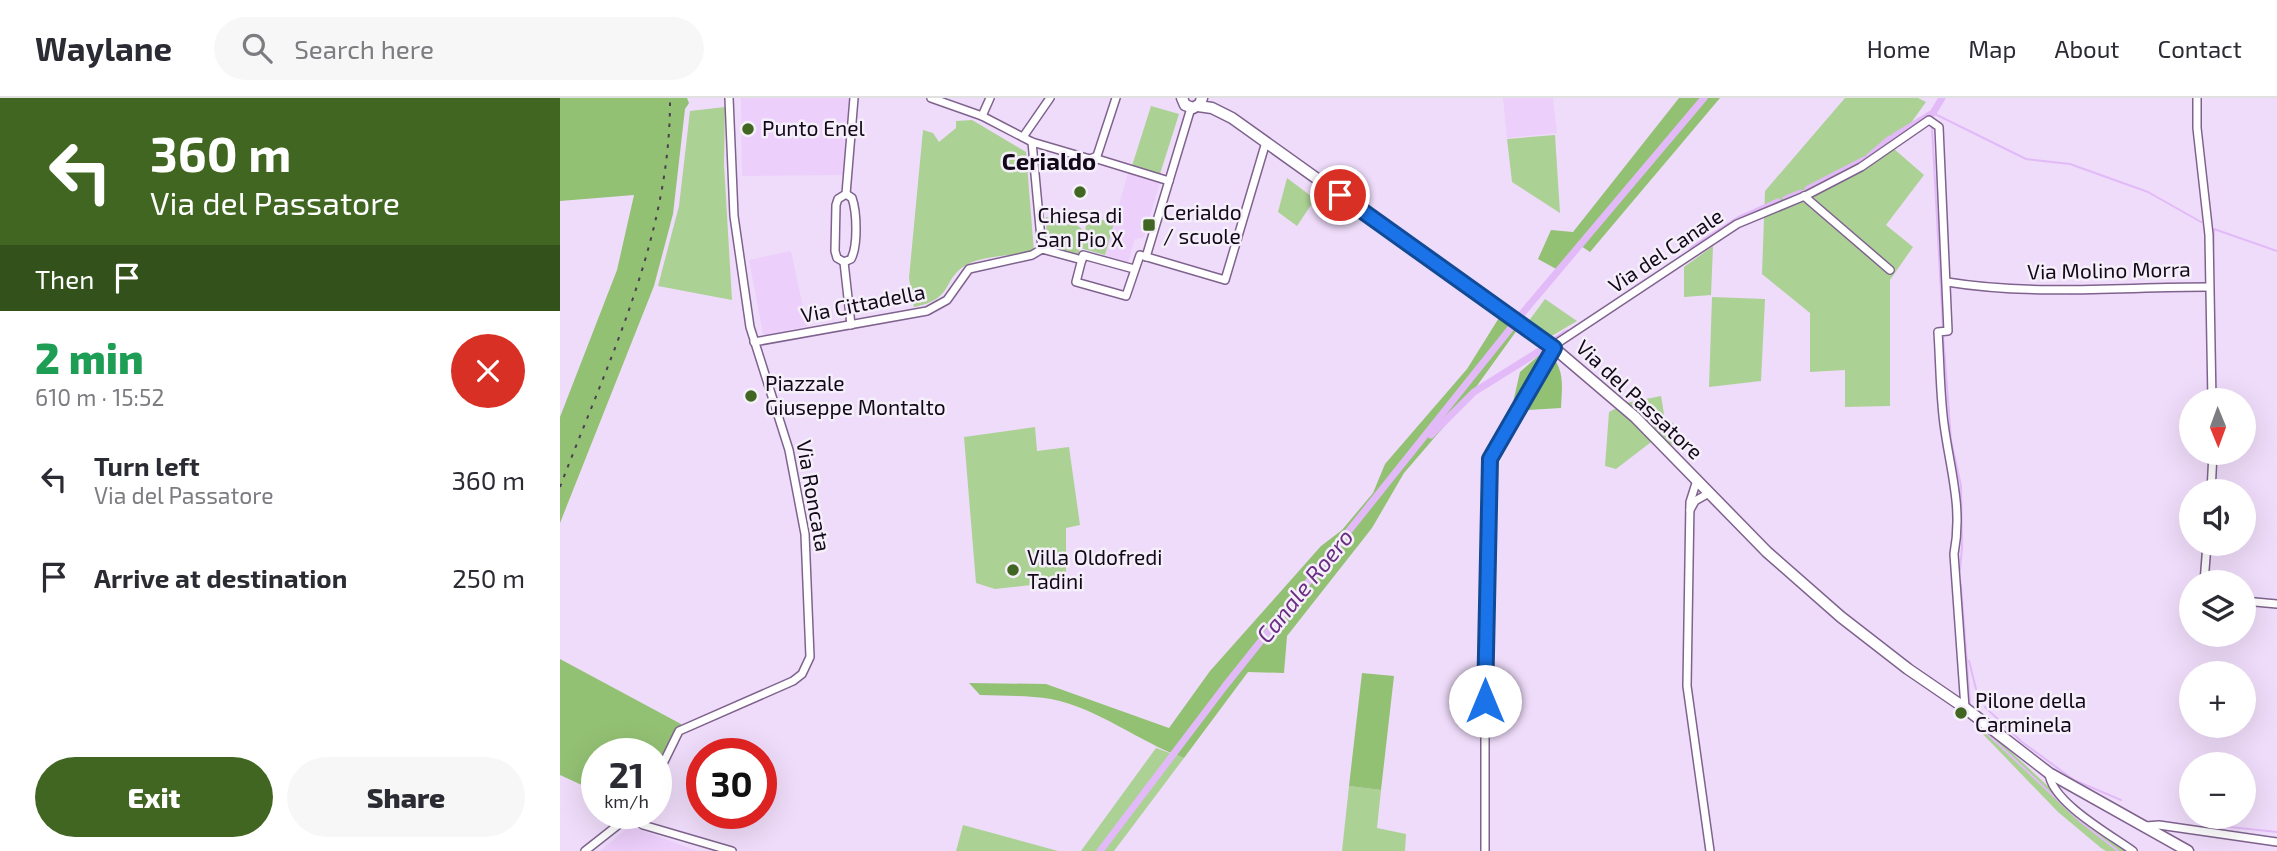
<!DOCTYPE html>
<html lang="en">
<head>
<meta charset="utf-8">
<style>
	body { margin:0; font-family:"Exo 2",sans-serif; background:#f7f7f7; color:#2b2b33; height:100vh; display:flex; flex-direction:column; font-size:26px; white-space:nowrap }
	* { box-sizing:border-box; margin:0 }
	p { font-size:23px; color:#7c7c81 }
	.icon { flex:none; width:38px; height:38px; fill:none; stroke:currentColor; stroke-width:2; stroke-linecap:round; stroke-linejoin:round }
	.map { position:relative; flex:1; overflow:hidden }
	.side { display:flex; flex-direction:column; background:#fff; width:560px }
	.side>* { flex:none }
	.hud { background:#406621; color:#fff; overflow:hidden }
	.needle { width:46px; rotate:179deg }
	.buttons { position:absolute; left:1619px; top:290px; display:grid; gap:14px }
	.buttons a { display:grid; place-items:center; width:77px; height:77px; border-radius:50%; background:#fff; box-shadow:0 7px 28px #0002; font-size:35px }
	.speed { position:absolute; left:21px; top:640px; display:flex; gap:14px; font-size:35px; font-weight:700; text-align:center }
	.speed>* { display:grid; place-content:center; width:91px; height:91px; border-radius:50%; background:#fff; box-shadow:0 7px 28px #0002; line-height:1 }
	.speed small { font-size:18px; font-weight:400 }
	.speed .limit { border:10px solid #d22; background:#fff; color:#111 }
	.pin { position:absolute; display:grid; place-items:center; width:60px; height:60px; color:#fff; margin:-30px; border:4px solid #fff; border-radius:50%; box-shadow:0 2px 7px #0007 }
	.me { position:absolute; width:77px; margin:-38px; rotate:0deg; stroke-linejoin:round; filter:drop-shadow(0 0 5px #0008) }
	.turn { display:flex; align-items:center; gap:24px; height:147px; padding:0 35px; font-size:32px }
	.turn .icon { width:91px; height:91px; stroke-width:2.5 }
	.turn b { display:block; font-size:49px; line-height:60px }
	.then { display:flex; align-items:center; height:66px; padding:0 35px; background:#0003; gap:14px; font-size:26px }
	.round { display:grid; place-items:center; flex:none; width:74px; height:74px; border-radius:37px; background:#f7f7f7 }
	.overview { display:flex; align-items:center; justify-content:space-between; height:119px; padding:0 35px }
	h1 { font-size:42px; font-weight:800; line-height:52px; color:#1e9e55 }
	.cta { display:flex; gap:14px; margin-top:auto; padding:14px 35px }
	.cta a { flex:1; height:80px; border-radius:42px; background:#406621; color:#fff; font-size:28px; font-weight:800; line-height:80px; text-align:center }
	.cta a+a { background:#f7f7f7; color:#2b2b33 }
	ul { padding:0; list-style:none }
	li { display:flex; align-items:center; gap:21px; height:98px; padding:0 35px }
	li div { flex:1 }
	li b { display:block; font-size:26px }
	li em { font-style:normal }
	header { display:flex; align-items:center; gap:42px; box-sizing:border-box; height:98px; padding:0 35px; background:#fff; border-bottom:2px solid #e1e1e2 }
	header strong { font-size:33px }
	nav { display:flex; gap:38px; margin-inline-start:auto; font-size:24px }
	.search { width:490px; height:63px; background:#f7f7f7; display:flex; align-items:center; gap:18px; box-sizing:border-box; padding:0 24px; border-radius:38px; color:#7c7c81; font-size:26px }
	main { display:flex; flex:1; min-height:0 }
	.map>svg:first-child { display:block }
</style>
</head>
<body>
<header>
<strong>Waylane</strong>
<div class="search"><svg class="icon" aria-label="search" viewBox="0 0 24 24"><circle cx="10" cy="10" r="6"/><path d="M15 15l6 6"/></svg>Search here</div>
<nav><a>Home</a><a>Map</a><a>About</a><a>Contact</a></nav>
</header>
<main>
<section class="side">
<div class="hud">
<div class="turn"><svg class="icon" aria-label="left" viewBox="0 0 24 24"><path d="M17 20v-9H6M10 6l-5 5 5 5"/></svg><div><b>360 m</b>Via del Passatore</div></div>
<div class="then">Then<svg class="icon" aria-label="arrive" viewBox="0 0 24 24"><path d="M6 21V4h12l-3 4 3 4H6"/></svg></div>
</div>
<div class="overview"><div><h1>2 min</h1><p>610 m · 15:52</p></div><a class="round" style="background:#d93025;color:#fff"><svg class="icon" aria-label="close" viewBox="0 0 24 24"><path d="M6 6l12 12M18 6L6 18"/></svg></a></div>
<ul>
<li><svg class="icon" aria-label="left" viewBox="0 0 24 24"><path d="M17 20v-9H6M10 6l-5 5 5 5"/></svg><div><b>Turn left</b><p>Via del Passatore</p></div><em>360 m</em></li>
<li><svg class="icon" aria-label="arrive" viewBox="0 0 24 24"><path d="M6 21V4h12l-3 4 3 4H6"/></svg><div><b>Arrive at destination</b></div><em>250 m</em></li>
</ul>
<div class="cta"><a>Exit</a><a>Share</a></div>
</section>
<div class="map">
<svg width="1717" height="753" viewBox="0 0 1717 753">
	<rect width="100%" height="100%" fill="#efdcfa"/>
	<g fill="#eccffb">
		<path d="M 181,0 L 291,0 L 284,77 L 182,78 Z"/>
		<path d="M 943,0 L 993,0 L 997,35 L 947,40 Z"/>
		<path d="M 568,75 L 600,84 L 584,139 L 575,141 L 568,164 L 545,157 Z"/>
		<path d="M 231,153 L 247,228 L 206,237 L 203,236 L 189,162 Z"/>
		<path d="M 70,728 L 138,753 L 40,753 Z"/>
	</g>
	<g fill="#acd194">
		<path d="M 1285,0 L 1358,0 L 1366,4 L 1333,50 L 1364,77 L 1326,127 L 1353,149 L 1330,182 L 1330,308 L 1285,309 L 1285,272 L 1250,274 L 1250,215 L 1202,176 L 1205,93 Z"/>
		<path d="M 591,8 L 619,16 L 600,76 L 572,68 Z"/>
		<path d="M 165,9 L 164,67 L 172,202 L 98,188 L 119,108 L 130,13 Z"/>
		<path d="M 412,22 L 466,54 L 474,154 C 457,157 422,158 408,166 C 381,180 396,201 354,209 L 349,180 L 363,32 L 373,35 L 379,44 L 396,30 L 396,23 Z"/>
		<path d="M 995,37 L 1000,115 L 952,84 L 947,41 Z"/>
		<path d="M 727,80 L 755,101 L 737,128 L 718,114 Z"/>
		<path d="M 486,119 L 512,124 L 525,133 L 527,123 L 531,119 L 554,125 L 545,157 L 520,150 L 518,157 L 487,147 Z"/>
		<path d="M 1153,148 L 1151,197 L 1124,199 L 1124,169 Z"/>
		<path d="M 1152,199 L 1205,201 L 1201,283 L 1149,289 Z"/>
		<path d="M 985,201 L 1017,223 L 990,239 L 968,224 Z"/>
		<path d="M 1101,298 L 1105,322 L 1113,325 L 1116,348 L 1095,341 L 1056,371 L 1045,368 L 1049,314 L 1066,305 Z"/>
		<path d="M 475,329 L 477,353 L 509,349 L 520,427 L 506,430 L 506,483 L 435,491 L 416,485 L 404,339 Z"/>
		<path d="M 1417,625 C 1469,666 1511,716 1565,753 L 1546,753 L 1541,750 L 1498,714 L 1415,628 Z"/>
		<path d="M 596,650 L 624,660 L 554,753 L 521,753 Z"/>
		<path d="M 789,688 L 821,692 L 817,730 L 846,736 L 845,753 L 782,753 Z"/>
		<path d="M 403,727 L 498,753 L 396,753 Z"/>
	</g>
	<g fill="#93c173">
		<path d="M 0,0 L 127,0 L 129,5 L 125,11 L 113,116 L 94,188 L 0,425 L 0,319 L 57,172 L 74,97 L 0,103 Z"/>
		<path d="M 1119,0 L 1160,0 L 1030,154 L 1018,146 L 998,172 L 978,161 L 991,132 L 1013,134 Z"/>
		<path d="M 942,215 L 960,228 L 906,303 L 844,375 L 812,430 L 727,538 L 724,575 L 688,574 L 624,660 C 579,644 538,610 491,601 C 468,597 443,598 420,597 L 409,585 L 486,586 L 609,630 L 650,573 L 761,448 L 782,432 L 813,395 L 825,366 L 907,271 Z"/>
		<path d="M 985,252 C 1006,268 1002,287 1001,310 L 951,313 L 960,274 Z"/>
		<path d="M 0,561 L 121,626 L 124,633 L 96,684 L 96,656 L 37,656 L 37,694 L 0,677 Z"/>
		<path d="M 802,575 L 834,578 L 821,692 L 789,688 Z"/>
	</g>
	<g fill="none" stroke-linecap="round" stroke-linejoin="round">
		<g stroke="#e2baf7" stroke-width="2">
			<path d="M 1373,15 L 1466,61 L 1510,66 L 1588,94 L 1641,124"/>
			<path d="M 1372,29 L 1383,230"/>
			<path d="M 1654,131 L 1717,153"/>
			<path d="M 1653,161 L 1654,131"/>
			<path d="M 1510,196 L 1540,195"/>
			<path d="M 1383,237 L 1391,342 L 1401,388 L 1402,449 L 1400,472"/>
			<path d="M 1655,286 L 1656,303"/>
			<path d="M 1401,487 L 1410,605"/>
			<path d="M 1409,563 L 1416,591"/>
			<path d="M 1425,609 L 1462,644 L 1514,682 L 1561,702"/>
			<path d="M 1418,627 L 1521,724 L 1558,753"/>
			<path d="M 1651,727 L 1717,734"/>
		</g>
		<g stroke="#e2baf7" stroke-width="7">
			<path d="M 1335,38 L 1373,15 L 1382,0"/>
			<path d="M 1309,59 L 1330,41"/>
			<path d="M 1248,91 L 1304,62"/>
			<path d="M 1226,101 L 1241,95"/>
			<path d="M 1133,151 L 1180,121 L 1218,104"/>
			<path d="M 960,218 L 1144,0"/>
			<path d="M 994,243 L 1007,235"/>
			<path d="M 871,337 L 914,294 L 986,249"/>
			<path d="M 540,753 L 665,588 L 954,226"/>
		</g>
		<g stroke="#7f638e" stroke-width="10">
			<g id="street">
				<path d="M 371,0 L 422,18 L 472,44 L 530,61 L 537,58 L 556,0"/>
				<path d="M 1637,0 L 1637,30 L 1649,137 L 1652,303"/>
				<path d="M 422,18 L 430,0"/>
				<path d="M 463,39 L 490,0"/>
				<path d="M 472,44 L 482,151"/>
				<path d="M 534,60 L 609,83"/>
				<path d="M 286,96 L 294,0"/>
				<path d="M 1244,98 L 1330,172"/>
				<path d="M 586,159 L 631,10"/>
				<path d="M 284,164 L 277,160 L 275,153 L 276,107 L 278,101 L 286,96"/>
				<path d="M 284,164 L 291,161 C 298,148 297,114 292,100 L 286,96"/>
				<path d="M 284,164 L 291,227"/>
				<path d="M 574,171 L 523,157 L 516,184 L 566,198 L 580,157 L 665,182 L 706,44"/>
				<path d="M 1387,184 C 1474,198 1560,189 1648,189"/>
				<path d="M 194,244 L 367,213 L 387,202 L 409,171 L 472,157 L 482,151 L 522,162"/>
				<path d="M 1137,382 L 1130,404 L 1127,588 L 1150,753"/>
				<path d="M 1651,394 L 1653,355"/>
				<path d="M 1130,412 L 1135,403 L 1149,395"/>
				<path d="M 1644,485 L 1647,446"/>
				<path d="M 1684,503 L 1717,506"/>
				<path d="M 1489,675 C 1491,704 1551,737 1573,753"/>
				<path d="M 96,680 L 119,633 L 233,583 L 242,576 L 250,559 L 245,436 L 229,352 L 190,229 L 174,118 L 169,0"/>
				<path d="M 70,718 L 83,727 L 172,753"/>
				<path d="M 1586,728 L 1599,727 L 1717,744"/>
				<path d="M 25,753 L 72,716"/>
				<path d="M 925,753 L 925,539 L 930,361 L 987,259 L 996,246 L 1177,126 L 1247,97 L 1301,69 L 1369,22 L 1379,29 L 1388,233 L 1378,234 C 1380,264 1380,296 1384,326 C 1390,372 1403,409 1394,456 L 1405,610"/>
			</g>
		</g>
		<g stroke="#7f638e" stroke-width="13">
			<g id="secondary">
				<path d="M 622,0 L 625,7 L 633,10 L 640,6 L 642,0"/>
				<path d="M 638,8 L 652,10 L 672,20 L 994,250 L 1075,319 L 1207,454 L 1281,519 L 1348,571 L 1405,610 L 1489,675 L 1628,753"/>
			</g>
		</g>
		<use href="#street" stroke="#fff" stroke-width="7"/>
		<use href="#secondary" stroke="#fff" stroke-width="10"/>
		<path stroke="#4b3e53" stroke-width="2" stroke-dasharray="3.5 7" stroke-linecap="butt" d="M 0,389 C 48,263 111,138 110,0"/>
	</g>
	<g fill="none" stroke-linecap="round" stroke-linejoin="round">
		<g stroke="#114b97" stroke-width="18">
			<path id="route" d="M 780,97 L 994,250 L 930,361 L 925,603"/>
		</g>
		<use href="#route" stroke="#1a73e8" stroke-width="12"/>
	</g>
	<g fill="#406621" stroke="#f5eff9" stroke-width="2.5">
		<circle cx="188" cy="31" r="7"/>
		<circle cx="520" cy="94" r="7"/>
		<rect x="582" y="120" width="14" height="14" rx="3.5"/>
		<circle cx="191" cy="298" r="7"/>
		<circle cx="453" cy="472" r="7"/>
		<circle cx="1401" cy="615" r="7"/>
	</g>
	<g text-anchor="middle" stroke-width="5" stroke-linejoin="round" paint-order="stroke">
		<g font-size="21" fill="#130819" stroke="#f5eff9" text-anchor="start">
			<text x="202" y="38">Punto Enel</text>
			<text x="603" y="122">Cerialdo<tspan x="603" dy="24">/ scuole</tspan></text>
			<text x="520" y="125" text-anchor="middle">Chiesa di<tspan x="520" dy="24">San Pio X</tspan></text>
			<text x="205" y="293">Piazzale<tspan x="205" dy="24">Giuseppe Montalto</tspan></text>
			<text x="467" y="467">Villa Oldofredi<tspan x="467" dy="24">Tadini</tspan></text>
			<text x="1415" y="610">Pilone della<tspan x="1415" dy="24">Carminela</tspan></text>
		</g>
		<g font-size="21" fill="#130819" stroke="#f5eff9">
			<text transform="translate(1106 153) rotate(-34)" y="7">Via del Canale</text>
			<text transform="translate(1549 173) rotate(-1)" y="7">Via Molino Morra</text>
			<text transform="translate(303 206) rotate(-11)" y="7">Via Cittadella</text>
			<text transform="translate(1079 302) rotate(43)" y="7">Via del Passatore</text>
			<text transform="translate(253 398) rotate(80)" y="7">Via Roncata</text>
		</g>
		<g font-size="23" font-style="italic" fill="#692d84" stroke="#f5eff9">
			<text transform="translate(745 488) rotate(-51)" y="8">Canale Roero</text>
		</g>
		<g font-size="24" font-weight="bold" fill="#130819" stroke="#f5eff9">
			<text x="489" y="72">Cerialdo</text>
		</g>
	</g>
</svg>
<div class="buttons">
<a><svg class="needle" viewBox="-14 -14 28 28"><path d="M0-13l5 13h-10z" fill="#e53935"/><path d="M0 13l5-13h-10z" fill="#7c7c81"/></svg></a>
<a><svg class="icon" aria-label="sound" viewBox="0 0 24 24"><path d="M4 9h4l5-4v14l-5-4H4zM17 9q2 3 0 6"/></svg></a>
<a><svg class="icon" aria-label="layers" viewBox="0 0 24 24"><path d="M12 4l9 5-9 5-9-5zM3 14l9 5 9-5"/></svg></a>
<a>+</a>
<a>−</a>
</div>
<div class="speed"><div>21<small>km/h</small></div><div class="limit">30</div></div>
<div class="pin" style="left:780px;top:97px;background:#d93025"><svg class="icon" aria-label="arrive" viewBox="0 0 24 24"><path d="M6 21V4h12l-3 4 3 4H6"/></svg></div>
<svg class="me" style="left:925px;top:603px" viewBox="-20 -20 40 40"><circle r="19" fill="#fff"/><path d="M0-13L10 11 0 6-10 11z" fill="#1a73e8"/></svg>
</div>
</main>
</body>
</html>
